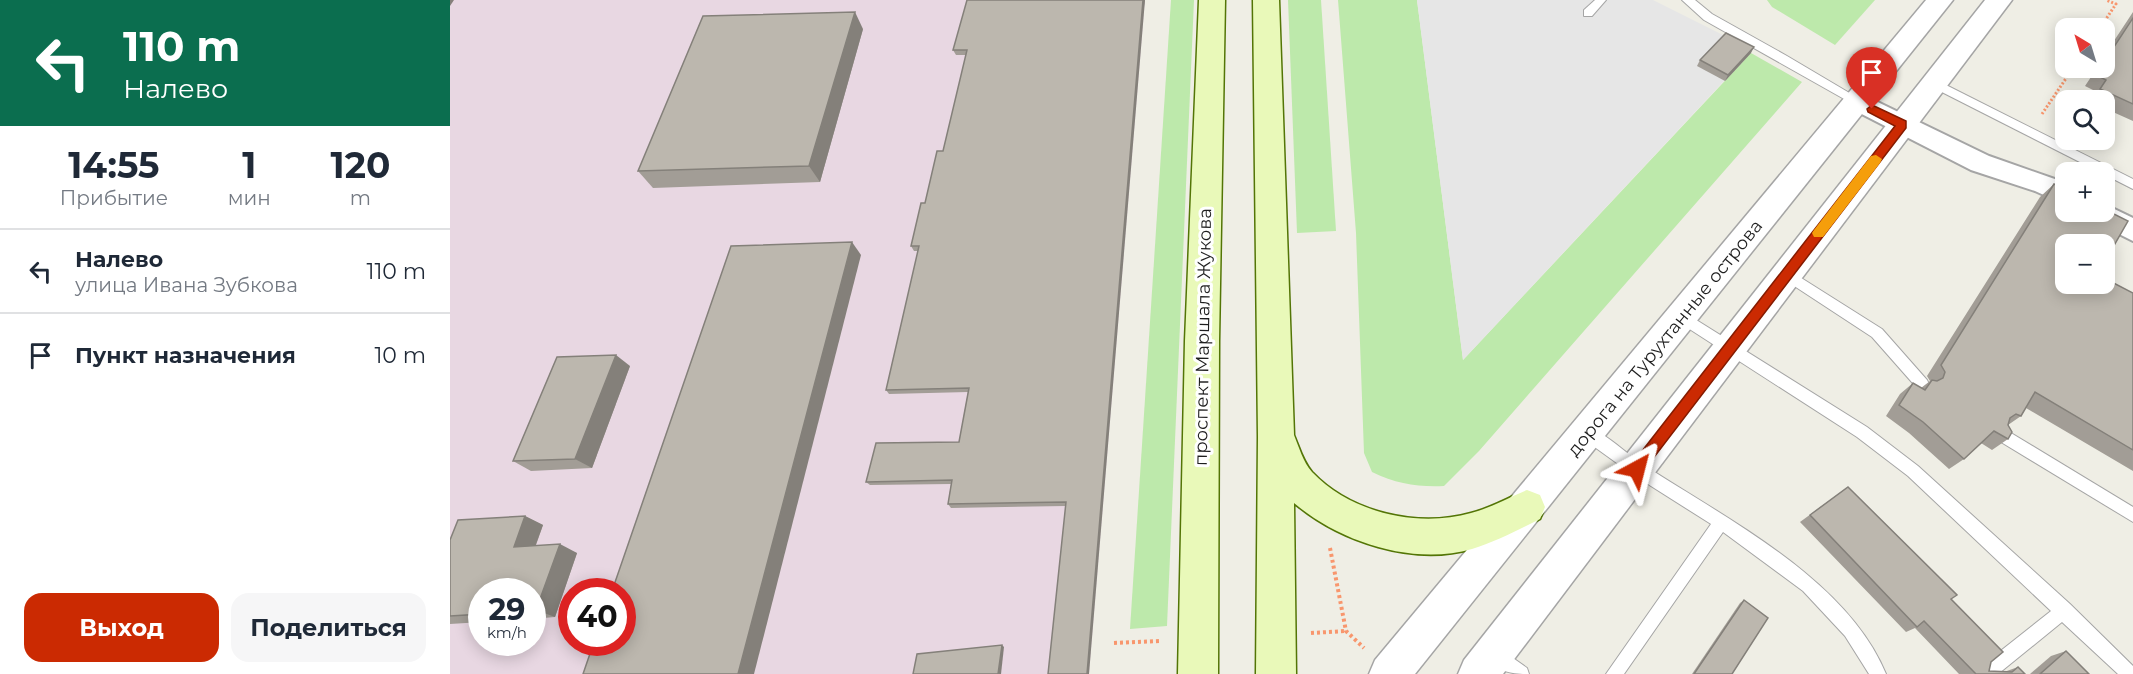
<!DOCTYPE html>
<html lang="ru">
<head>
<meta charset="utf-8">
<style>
	body { margin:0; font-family:Montserrat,sans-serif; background:#f6f6f7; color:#1f2937; height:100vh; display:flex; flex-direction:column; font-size:22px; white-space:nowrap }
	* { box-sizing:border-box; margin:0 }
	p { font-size:20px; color:#747a83 }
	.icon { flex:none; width:33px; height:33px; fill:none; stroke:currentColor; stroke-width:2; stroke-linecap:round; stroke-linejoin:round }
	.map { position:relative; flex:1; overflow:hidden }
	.details { display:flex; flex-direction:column; background:#fff; width:450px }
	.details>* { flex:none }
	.guide { background:#0b6e4f; color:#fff; overflow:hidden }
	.needle { width:39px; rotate:322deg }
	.tools { position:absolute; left:1605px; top:18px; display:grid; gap:12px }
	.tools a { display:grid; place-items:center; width:60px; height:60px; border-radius:12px; background:#fff; box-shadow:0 3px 15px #0003; font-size:30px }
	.speed { position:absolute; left:18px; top:578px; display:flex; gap:12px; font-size:30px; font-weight:700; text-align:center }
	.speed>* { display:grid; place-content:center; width:78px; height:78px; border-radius:50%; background:#fff; box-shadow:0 3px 15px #0003; line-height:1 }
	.speed small { font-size:15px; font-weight:400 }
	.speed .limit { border:9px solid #d22; background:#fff; color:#111 }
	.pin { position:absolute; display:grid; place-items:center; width:51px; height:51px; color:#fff; margin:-62px -26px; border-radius:50% 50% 50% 0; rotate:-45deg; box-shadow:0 0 6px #0007 }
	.pin .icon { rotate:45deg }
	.me { position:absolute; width:66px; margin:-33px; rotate:38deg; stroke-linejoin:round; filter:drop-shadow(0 0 4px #0008) }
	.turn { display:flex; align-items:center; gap:21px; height:126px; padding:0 24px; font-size:27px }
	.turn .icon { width:78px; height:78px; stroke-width:2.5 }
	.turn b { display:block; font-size:42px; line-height:51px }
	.eta { display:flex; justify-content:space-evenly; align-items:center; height:102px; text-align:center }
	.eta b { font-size:36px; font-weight:700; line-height:42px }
	.action { display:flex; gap:12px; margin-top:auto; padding:12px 24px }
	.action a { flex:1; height:69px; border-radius:18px; background:#cb2a02; color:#fff; font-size:24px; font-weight:700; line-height:69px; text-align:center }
	.action a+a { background:#f6f6f7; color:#1f2937 }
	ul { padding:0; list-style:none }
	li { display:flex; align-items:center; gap:18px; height:84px; padding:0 24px; border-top:2px solid #e0e1e3 }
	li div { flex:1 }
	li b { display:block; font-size:22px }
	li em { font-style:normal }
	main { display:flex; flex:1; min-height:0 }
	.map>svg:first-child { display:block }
</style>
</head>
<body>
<main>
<section class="details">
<div class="guide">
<div class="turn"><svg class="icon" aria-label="left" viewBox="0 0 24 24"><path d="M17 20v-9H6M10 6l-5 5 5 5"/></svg><div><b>110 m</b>Налево</div></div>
</div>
<div class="eta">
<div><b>14:55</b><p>Прибытие</p></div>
<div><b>1</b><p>мин</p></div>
<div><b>120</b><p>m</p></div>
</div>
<ul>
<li><svg class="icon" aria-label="left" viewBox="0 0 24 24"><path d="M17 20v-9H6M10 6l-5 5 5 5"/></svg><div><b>Налево</b><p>улица Ивана Зубкова</p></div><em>110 m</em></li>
<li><svg class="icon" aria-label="arrive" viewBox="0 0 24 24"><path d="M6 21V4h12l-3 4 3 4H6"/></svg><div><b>Пункт назначения</b></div><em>10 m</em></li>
</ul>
<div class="action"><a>Выход</a><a>Поделиться</a></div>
</section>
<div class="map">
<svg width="1683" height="674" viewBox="0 0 1683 674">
	<rect width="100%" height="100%" fill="#efeee5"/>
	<path fill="#e8d7e2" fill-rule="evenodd" d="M 0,0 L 695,0 L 639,674 L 0,674 ZM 32,591 L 82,591 L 82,642 L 32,642 ZM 122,591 L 172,591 L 172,642 L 122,642 Z"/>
	<g fill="#bde9ab">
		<path d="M 721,0 L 744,0 L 717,626 L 680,629 Z"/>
		<path d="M 838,0 L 871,0 L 886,231 L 847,233 Z"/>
		<path d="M 888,0 L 967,0 L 1013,360 L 1301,53 L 1352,82 L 1029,451 L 994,486 C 967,487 947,484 922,472 L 914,453 L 906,233 Z"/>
		<path d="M 1317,0 L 1425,0 L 1385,45 L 1322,7 Z"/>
	</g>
	<path fill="#e6e6e6" d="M 967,0 L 1203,0 L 1303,50 L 1013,360 Z"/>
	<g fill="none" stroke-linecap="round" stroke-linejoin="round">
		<g stroke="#a5a5a5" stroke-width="2">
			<g id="service">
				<path d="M 1145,0 L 1156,0 L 1142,16 L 1134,16 L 1134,10 Z"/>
				<path d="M 1232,0 L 1245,0 L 1262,14 L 1337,56 L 1413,101 L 1411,104 L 1403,104 L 1254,20 Z"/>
				<path d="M 1484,79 L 1683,179 L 1683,189 L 1480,86 L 1480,80 Z"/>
				<path d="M 1337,269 L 1432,329 L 1477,380 L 1479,384 L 1477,388 L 1472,390 L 1467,388 L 1422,337 L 1332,278 L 1331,274 L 1332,270 Z"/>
				<path d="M 1232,311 L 1417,427 L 1468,466 L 1620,604 L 1683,666 L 1683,674 L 1668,674 L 1612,622 L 1548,674 L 1527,674 L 1529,668 L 1601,611 L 1458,476 L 1407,437 L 1227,321 L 1225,317 L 1227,313 Z"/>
				<path d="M 1137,426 C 1157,434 1175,453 1194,465 C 1276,519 1397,579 1436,674 L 1419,674 L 1395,636 L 1353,591 L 1273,532 L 1174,674 L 1156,674 L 1261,524 L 1182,474 L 1132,438 L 1130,433 L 1132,428 Z"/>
				<path d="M 1551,427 L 1683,507 L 1683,522 L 1546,439 L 1544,434 L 1546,429 Z"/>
				<path d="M 1046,646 L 1077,668 L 1079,674 C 1062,674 1046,673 1038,654 L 1040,648 Z"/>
			</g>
		</g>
		<g stroke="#a5a5a5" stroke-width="4">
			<g id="minor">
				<path d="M 1407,92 L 1539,156 L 1616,183 L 1616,205 L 1585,191 L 1521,170 L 1398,107 L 1395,101 L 1398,95 Z"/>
				<path d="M 1654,204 L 1683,218 L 1683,241 L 1639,219 L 1635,212 L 1654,212 Z"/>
			</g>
		</g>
		<g stroke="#a5a5a5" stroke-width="3">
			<g id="tertiary">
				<path d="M 1476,0 L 1503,0 L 965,674 L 919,674 L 925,660 Z"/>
				<path d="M 1535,0 L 1562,0 L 1053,674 L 1008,674 L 1014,660 Z"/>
			</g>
		</g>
		<g stroke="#537506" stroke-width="3">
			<g id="secondary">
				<path d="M 749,0 L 775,0 L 769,341 L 768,674 L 728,674 L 735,341 Z"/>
				<path d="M 803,0 L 829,0 L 844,435 C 849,447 853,462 862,472 C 901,513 968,528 1021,513 C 1041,508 1059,497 1077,490 L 1090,495 L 1095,507 L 1090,519 C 1068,530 1045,542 1022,549 C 963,566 890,542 844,503 L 846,674 L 806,674 L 808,437 Z"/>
			</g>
		</g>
		<g stroke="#f8966d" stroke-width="3" stroke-dasharray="2 2" stroke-linecap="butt">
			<path d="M 1650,28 L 1666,4 L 1656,0"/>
			<path d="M 1592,114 L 1623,68"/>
		</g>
		<g stroke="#f8966d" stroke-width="4" stroke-dasharray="3 3" stroke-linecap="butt">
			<path d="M 880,548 L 896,631 L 914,648"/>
			<path d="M 861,633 L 896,631"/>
			<path d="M 664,643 L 710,641"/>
		</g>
		<use href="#service" fill="#fff" fill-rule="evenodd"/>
		<use href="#minor" fill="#fff" fill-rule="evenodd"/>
		<use href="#tertiary" fill="#fff" fill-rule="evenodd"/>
		<use href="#secondary" fill="#e9f9b9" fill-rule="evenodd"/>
	</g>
	<g fill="#a29d96">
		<path d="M 695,0 L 616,506 L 501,508 L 498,504 L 501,484 L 420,485 L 416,482 L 509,442 L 518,392 L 439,394 L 436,390 L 468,251 L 464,251 L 461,246 L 475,203 L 493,151 L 516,55 L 506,55 L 503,50 Z"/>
		<path d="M 1683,12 L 1683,121 L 1654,108 L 1654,100 L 1639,100 L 1645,91 L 1635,86 L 1647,68 L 1654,68 L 1654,56 Z"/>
		<path d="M 413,29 L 370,182 L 203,188 L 188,171 Z"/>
		<path d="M 1301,53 L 1275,81 L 1247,66 L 1250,60 Z"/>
		<path d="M 1604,184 L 1616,284 L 1683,293 L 1683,471 L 1576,408 L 1571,416 L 1558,425 L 1558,439 L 1542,450 L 1531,443 L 1514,459 L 1499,469 L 1459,433 L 1436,416 L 1450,394 L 1463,383 L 1471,388 L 1480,381 L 1477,376 L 1590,197 Z"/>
		<path d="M 180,366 L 142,468 L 81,471 L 63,461 Z"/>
		<path d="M 1398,487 L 1501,599 L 1541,662 L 1539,671 L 1554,672 L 1568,667 L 1575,674 L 1509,674 L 1465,628 L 1456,632 L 1350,522 Z"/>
		<path d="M 75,516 L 93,525 L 86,545 L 127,553 L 105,617 L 82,619 L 82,591 L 32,591 L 32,622 L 0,624 L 0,540 Z"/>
		<path d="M 1294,600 L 1282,674 L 1242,674 L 1290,603 Z"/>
		<path d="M 1616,651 L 1639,674 L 1580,674 L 1601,656 Z"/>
	</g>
	<g fill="#84807a">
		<path d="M 0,0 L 4,0 L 0,6 Z"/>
		<path d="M 693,0 L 695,0 L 639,674 L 637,674 Z"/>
		<path d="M 405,12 L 413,29 L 370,182 L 359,166 Z"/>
		<path d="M 1304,47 L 1301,53 L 1275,81 L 1278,75 Z"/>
		<path d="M 402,242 L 411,255 L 304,674 L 288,674 Z"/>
		<path d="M 166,355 L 180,366 L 142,468 L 125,459 Z"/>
		<path d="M 75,516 L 93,525 L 82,555 L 64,547 Z"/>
		<path d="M 110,544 L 127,553 L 105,617 L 86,610 Z"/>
		<path d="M 552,645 L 554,647 L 551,674 L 548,674 Z"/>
	</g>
	<g fill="#bcb7ae" stroke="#84807a" stroke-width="1.5">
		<path d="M 517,0 L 693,0 L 637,674 L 598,674 L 616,502 L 498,504 L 502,480 L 416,482 L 426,443 L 509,442 L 519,388 L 436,390 L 469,246 L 461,246 L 471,203 L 475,203 L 487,151 L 493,151 L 517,50 L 503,50 Z"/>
		<path d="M 405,12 L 359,166 L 188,171 L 253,16 Z"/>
		<path d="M 1683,18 L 1683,104 L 1650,89 L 1656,80 L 1646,75 L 1651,68 L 1654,68 L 1654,62 Z"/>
		<path d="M 1276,33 L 1304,47 L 1278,75 L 1250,60 Z"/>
		<path d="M 1604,184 L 1616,189 L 1616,212 L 1654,212 L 1654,209 L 1678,221 L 1654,263 L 1654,244 L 1616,244 L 1616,284 L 1654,284 L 1654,278 L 1683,293 L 1683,450 L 1585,392 L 1571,416 L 1566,414 L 1560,418 L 1558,425 L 1562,432 L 1558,439 L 1544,431 L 1514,459 L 1473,422 L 1449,405 L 1463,383 L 1475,390 L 1482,380 L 1487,381 L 1493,378 L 1495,372 L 1491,365 Z"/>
		<path d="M 402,242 L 288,674 L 133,674 L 144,642 L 172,642 L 172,591 L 162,591 L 281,246 Z"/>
		<path d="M 166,355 L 125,459 L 63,461 L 107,357 Z"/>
		<path d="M 1398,487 L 1507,595 L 1501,599 L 1553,652 L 1541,662 L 1539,671 L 1562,672 L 1568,667 L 1575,674 L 1526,674 L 1474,621 L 1467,627 L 1360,515 Z"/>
		<path d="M 75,516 L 64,547 L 110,544 L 86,610 L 82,610 L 82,591 L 32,591 L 32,614 L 0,616 L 0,540 L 8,520 Z"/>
		<path d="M 1294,600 L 1318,618 L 1282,674 L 1244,674 Z"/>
		<path d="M 552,645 L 548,674 L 463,674 L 467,654 Z"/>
		<path d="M 1616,651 L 1639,674 L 1590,674 Z"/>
	</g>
	<path fill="#cb2a02" stroke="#841b01" stroke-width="1.5" d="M 1422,105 L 1456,121 L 1456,128 L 1192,473 L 1187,475 L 1182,473 L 1180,469 L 1182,464 L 1445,126 L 1418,112 L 1417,109 Z"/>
	<path fill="#f59e0b" d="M 1426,155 L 1432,159 L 1430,163 L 1373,237 L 1364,237 L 1362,233 L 1364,230 L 1421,156 Z"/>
	<g text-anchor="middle" stroke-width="6" stroke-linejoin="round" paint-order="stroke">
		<g font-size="18" fill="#1e1e1e" stroke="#fff">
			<text transform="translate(753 337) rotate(-89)" y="6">проспект Маршала Жукова</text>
			<text transform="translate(1215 338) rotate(-51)" y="6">дорога на Турухтанные острова</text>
		</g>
	</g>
</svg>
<div class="tools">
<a><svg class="needle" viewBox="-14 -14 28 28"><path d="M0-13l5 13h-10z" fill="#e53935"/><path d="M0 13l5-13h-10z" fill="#747a83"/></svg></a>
<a><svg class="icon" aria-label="search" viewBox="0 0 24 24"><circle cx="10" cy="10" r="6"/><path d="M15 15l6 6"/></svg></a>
<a>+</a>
<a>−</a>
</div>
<div class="speed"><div>29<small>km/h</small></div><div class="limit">40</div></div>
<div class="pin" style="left:1422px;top:109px;background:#d93025"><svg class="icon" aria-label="arrive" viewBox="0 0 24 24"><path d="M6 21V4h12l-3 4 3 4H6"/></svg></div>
<svg class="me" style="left:1187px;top:469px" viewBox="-20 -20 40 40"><path d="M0-17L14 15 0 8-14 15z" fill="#cb2a02" stroke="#fff" stroke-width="4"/></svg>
</div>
</main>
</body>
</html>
